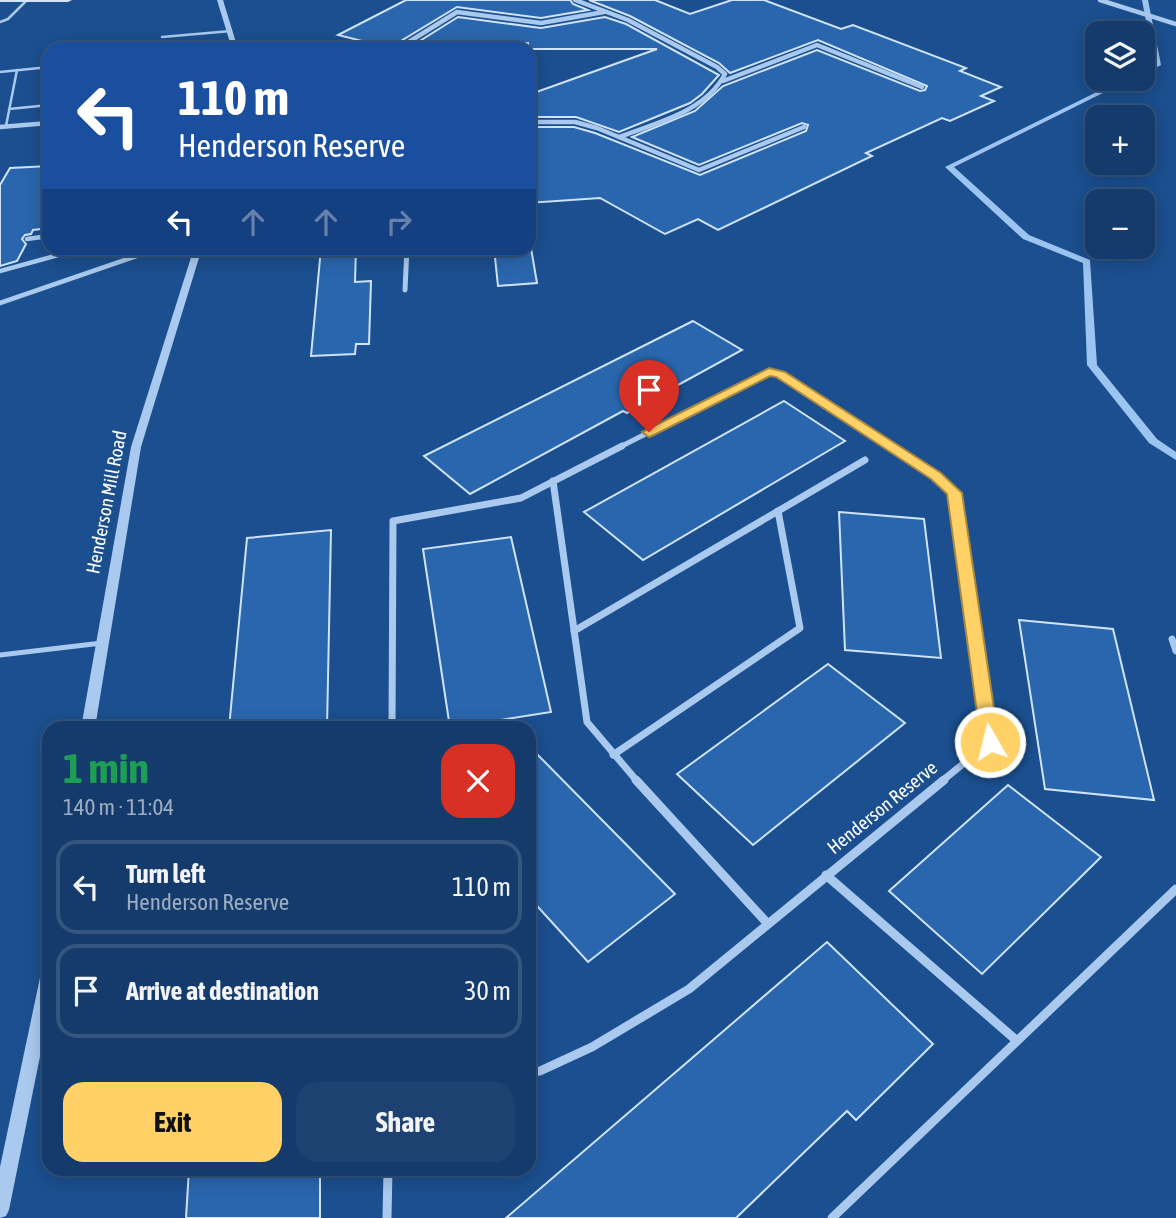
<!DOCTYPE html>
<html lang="en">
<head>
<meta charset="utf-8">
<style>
	body { margin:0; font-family:"Asap Condensed",sans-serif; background:#1d4271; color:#f1f3f6; height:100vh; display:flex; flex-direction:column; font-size:26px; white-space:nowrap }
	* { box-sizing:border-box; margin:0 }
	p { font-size:23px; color:#9dadc1 }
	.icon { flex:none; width:38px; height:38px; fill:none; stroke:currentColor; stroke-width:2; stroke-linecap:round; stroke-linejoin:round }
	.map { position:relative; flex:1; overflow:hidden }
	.side { position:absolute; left:42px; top:721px; width:494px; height:455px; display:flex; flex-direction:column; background:#143b6b; border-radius:21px; box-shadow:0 4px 18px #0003,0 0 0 2px #33557e }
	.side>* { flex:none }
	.banner { position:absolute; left:42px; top:42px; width:494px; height:214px; border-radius:21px; box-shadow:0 4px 18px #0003,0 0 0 2px #33557e; background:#1a4fa0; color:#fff; overflow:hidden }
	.fabs { position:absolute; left:1085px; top:21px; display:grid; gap:14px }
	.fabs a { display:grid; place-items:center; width:70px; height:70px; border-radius:14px; background:#143b6b; box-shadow:0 4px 18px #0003,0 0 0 2px #33557e; font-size:35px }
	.pin { position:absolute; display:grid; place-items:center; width:60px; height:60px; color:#fff; margin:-72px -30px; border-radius:50% 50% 50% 0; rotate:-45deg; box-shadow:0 0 7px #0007 }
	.pin .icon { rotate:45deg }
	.me { position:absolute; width:77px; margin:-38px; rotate:352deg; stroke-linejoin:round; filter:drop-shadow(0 0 5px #0008) }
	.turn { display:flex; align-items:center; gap:24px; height:147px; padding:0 21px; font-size:32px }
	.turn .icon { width:91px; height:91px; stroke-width:2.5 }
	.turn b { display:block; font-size:49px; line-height:60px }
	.lanes { display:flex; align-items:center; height:66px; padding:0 21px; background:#0003; justify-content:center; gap:35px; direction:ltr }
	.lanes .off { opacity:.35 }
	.round { display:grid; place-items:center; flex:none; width:74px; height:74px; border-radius:21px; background:#1d4271 }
	.overview { display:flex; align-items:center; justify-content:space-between; height:119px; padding:0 21px }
	h1 { font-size:42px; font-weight:700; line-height:52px; color:#1e9e55 }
	.action { display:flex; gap:14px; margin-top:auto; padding:14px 21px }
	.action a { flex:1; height:80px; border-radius:21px; background:#ffd166; color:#111; font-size:28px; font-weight:700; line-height:80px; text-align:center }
	.action a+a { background:#1d4271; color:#f1f3f6 }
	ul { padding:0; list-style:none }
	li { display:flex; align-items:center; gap:21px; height:94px; margin:0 14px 10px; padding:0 7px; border:4px solid #33557e; border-radius:21px }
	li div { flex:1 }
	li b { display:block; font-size:26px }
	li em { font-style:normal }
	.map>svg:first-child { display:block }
</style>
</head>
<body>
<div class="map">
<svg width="1176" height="1218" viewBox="0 0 1176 1218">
	<rect width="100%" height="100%" fill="#1b4f8f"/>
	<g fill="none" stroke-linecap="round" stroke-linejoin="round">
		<g fill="#9cc4f0" fill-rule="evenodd">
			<path d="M 1142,0 L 1148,0 L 1161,65 L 1143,74 L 1143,70 L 1154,64 Z"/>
			<path d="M 1123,79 L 1131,79 L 954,167 L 1029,235 L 1090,260 L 1097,365 L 1157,439 L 1176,452 L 1176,460 L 1149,443 L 1087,365 L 1083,263 L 1023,239 L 945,167 Z"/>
		</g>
	</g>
	<g fill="#2a66ad" stroke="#cfe3fa" stroke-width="2">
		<path d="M 406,0 L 570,0 L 573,4 L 588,10 L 541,18 L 457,7 L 396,44 L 394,49 L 338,35 Z"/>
		<path d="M 589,0 L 655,0 L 690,14 L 732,0 L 764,0 L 841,29 L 853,25 L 966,68 L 960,71 L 1001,87 L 981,96 L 994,101 L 950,121 L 942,118 L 866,153 L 872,156 L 718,230 L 698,219 L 665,234 L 600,198 L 528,203 L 528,127 L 574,127 L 595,133 L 700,175 L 806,131 L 808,125 L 802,123 L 699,165 L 632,137 L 695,111 L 723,86 L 817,50 L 920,91 L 925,90 L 927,86 L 818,40 L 730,73 L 719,63 L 630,16 Z"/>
		<path d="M 458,17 L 541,28 L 605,17 L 626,24 L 719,75 L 702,94 L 690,103 L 619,132 L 576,117 L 528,117 L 528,95 L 657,49 L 528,49 L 528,43 L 472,49 L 407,49 Z"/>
		<path d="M 49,166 L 49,228 L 33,230 L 31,234 L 25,235 L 22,239 L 26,244 L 17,261 L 0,266 L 0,185 L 10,168 Z"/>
		<path d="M 321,248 L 356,248 L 355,282 L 371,281 L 369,344 L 356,344 L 355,354 L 311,356 Z"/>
		<path d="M 494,248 L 531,248 L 537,283 L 498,286 Z"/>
		<path d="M 693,321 L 742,350 L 627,413 L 623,411 L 470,494 L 424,456 Z"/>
		<path d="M 784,401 L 845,441 L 643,560 L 584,512 Z"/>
		<path d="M 839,512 L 924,519 L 941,658 L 845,650 Z"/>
		<path d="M 331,530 L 327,728 L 229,728 L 247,538 Z"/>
		<path d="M 511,537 L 551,712 L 450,728 L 423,549 Z"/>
		<path d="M 1019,620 L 1113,629 L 1154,800 L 1045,789 Z"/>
		<path d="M 828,664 L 905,723 L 753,845 L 677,774 Z"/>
		<path d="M 528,745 L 675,894 L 588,962 L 528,896 Z"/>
		<path d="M 1008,785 L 1101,857 L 982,974 L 889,891 Z"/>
		<path d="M 827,942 L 933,1044 L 856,1120 L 847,1111 L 736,1218 L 506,1218 Z"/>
		<path d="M 189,1169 L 320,1169 L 320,1218 L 186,1218 Z"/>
	</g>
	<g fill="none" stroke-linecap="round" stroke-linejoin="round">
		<g stroke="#a9c9ee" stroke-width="2.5">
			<path d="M 0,22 L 8,19 L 27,0"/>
			<path d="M 162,37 L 231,31"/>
			<path d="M 0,72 L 49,67"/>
			<path d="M 9,109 L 49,105"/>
			<path d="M 6,126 L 17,70"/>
		</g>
		<g stroke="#a9c9ee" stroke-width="4.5">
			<path d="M 27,239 L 49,236"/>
			<path d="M 0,271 L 84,248"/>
			<path d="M 0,303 L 145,253 L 198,250"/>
		</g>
		<path stroke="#a9c9ee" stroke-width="5" d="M 0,655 L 102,643"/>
		<g stroke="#a9c9ee" stroke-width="4.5">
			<path d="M 575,0 L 628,20 L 717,67 L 725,74 C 705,112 656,123 619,137"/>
			<path d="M 1100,0 L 1176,24"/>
			<path d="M 399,48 L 457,12 L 541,23 L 604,12"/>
			<path d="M 723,81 L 817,45 L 922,87"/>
			<path d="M 528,122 L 575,122 L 597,128 L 699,170 L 804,127"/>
			<path d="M 0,127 L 49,123"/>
		</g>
		<g stroke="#a9c9ee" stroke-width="5">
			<path d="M 405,290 L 407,248"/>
			<path d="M 618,448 L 769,371 L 781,374 L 894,448"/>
		</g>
		<g stroke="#a9c9ee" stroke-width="7">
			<path d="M 891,446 L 936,476 L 954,493 L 990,742 L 942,781"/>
			<path d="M 553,481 L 587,722 L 637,781"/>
			<path d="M 574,631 L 865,460"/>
			<path d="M 1172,639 L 1176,651"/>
			<path d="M 392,728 L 393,521 L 521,498 L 622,446"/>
			<path d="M 613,755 L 800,628 L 778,511"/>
		</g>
		<g stroke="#a9c9ee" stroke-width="9">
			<path d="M 636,780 L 768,924"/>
			<path d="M 826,875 L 1016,1040"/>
			<path d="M 528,1072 L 540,1071 L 592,1047 L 689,989 L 944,780"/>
			<path d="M 387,1218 L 388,1169"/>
			<path d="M 832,1218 L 1176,889"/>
		</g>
		<g fill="#a9c9ee" fill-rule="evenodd">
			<path d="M 217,0 L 223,0 L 238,49 L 232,49 Z"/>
			<path d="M 194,248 L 202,248 L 141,447 L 95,728 L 81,728 L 131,447 Z"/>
			<path d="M 49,965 L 49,1012 L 9,1210 L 6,1216 L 0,1218 L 0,1167 L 41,973 L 43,968 Z"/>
		</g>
		<path fill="#d6e6fa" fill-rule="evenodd" d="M 0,0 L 72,0 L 68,2 L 0,2 Z"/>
	</g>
	<path fill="#ffd166" stroke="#a68842" stroke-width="2" d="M 769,368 L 785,372 L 941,473 L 962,493 L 999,742 L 996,747 L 984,747 L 981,742 L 947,494 L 931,479 L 776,377 L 770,376 L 654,435 L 649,437 L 642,432 Z"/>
	<g text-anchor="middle" stroke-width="7" stroke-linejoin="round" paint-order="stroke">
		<g font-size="19" fill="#fff" stroke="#1b4f8f">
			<text transform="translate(106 502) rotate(-79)" y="7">Henderson Mill Road</text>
			<text transform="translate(882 807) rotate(-39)" y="7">Henderson Reserve</text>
		</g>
	</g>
</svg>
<div class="fabs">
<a><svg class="icon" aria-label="layers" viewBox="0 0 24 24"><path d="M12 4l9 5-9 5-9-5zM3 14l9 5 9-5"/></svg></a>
<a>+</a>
<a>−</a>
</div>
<div class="pin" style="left:649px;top:432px;background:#d93025"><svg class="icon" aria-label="arrive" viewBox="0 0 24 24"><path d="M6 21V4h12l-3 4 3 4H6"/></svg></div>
<svg class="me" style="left:990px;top:742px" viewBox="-20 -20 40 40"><circle r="17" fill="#ffd166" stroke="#fff" stroke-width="3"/><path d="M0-11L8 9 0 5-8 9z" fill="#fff"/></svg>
<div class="banner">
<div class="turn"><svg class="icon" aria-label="left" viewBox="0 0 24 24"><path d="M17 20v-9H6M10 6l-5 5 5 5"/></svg><div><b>110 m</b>Henderson Reserve</div></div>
<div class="lanes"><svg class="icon" aria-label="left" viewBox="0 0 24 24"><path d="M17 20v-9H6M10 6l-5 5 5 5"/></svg><svg class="icon off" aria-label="ahead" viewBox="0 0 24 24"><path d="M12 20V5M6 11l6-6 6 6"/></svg><svg class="icon off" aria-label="ahead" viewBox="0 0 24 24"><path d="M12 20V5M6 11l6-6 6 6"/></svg><svg class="icon off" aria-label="right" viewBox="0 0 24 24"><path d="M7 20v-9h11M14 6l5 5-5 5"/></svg></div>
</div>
<section class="side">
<div class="overview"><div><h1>1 min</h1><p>140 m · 11:04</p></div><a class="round" style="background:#d93025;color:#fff"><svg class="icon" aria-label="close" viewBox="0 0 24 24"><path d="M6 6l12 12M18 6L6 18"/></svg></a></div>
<ul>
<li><svg class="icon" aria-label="left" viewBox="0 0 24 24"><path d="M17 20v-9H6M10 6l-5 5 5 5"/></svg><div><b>Turn left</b><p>Henderson Reserve</p></div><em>110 m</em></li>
<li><svg class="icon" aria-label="arrive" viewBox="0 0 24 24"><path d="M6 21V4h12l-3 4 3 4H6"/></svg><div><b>Arrive at destination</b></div><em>30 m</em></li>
</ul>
<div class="action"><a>Exit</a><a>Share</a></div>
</section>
</div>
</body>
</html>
